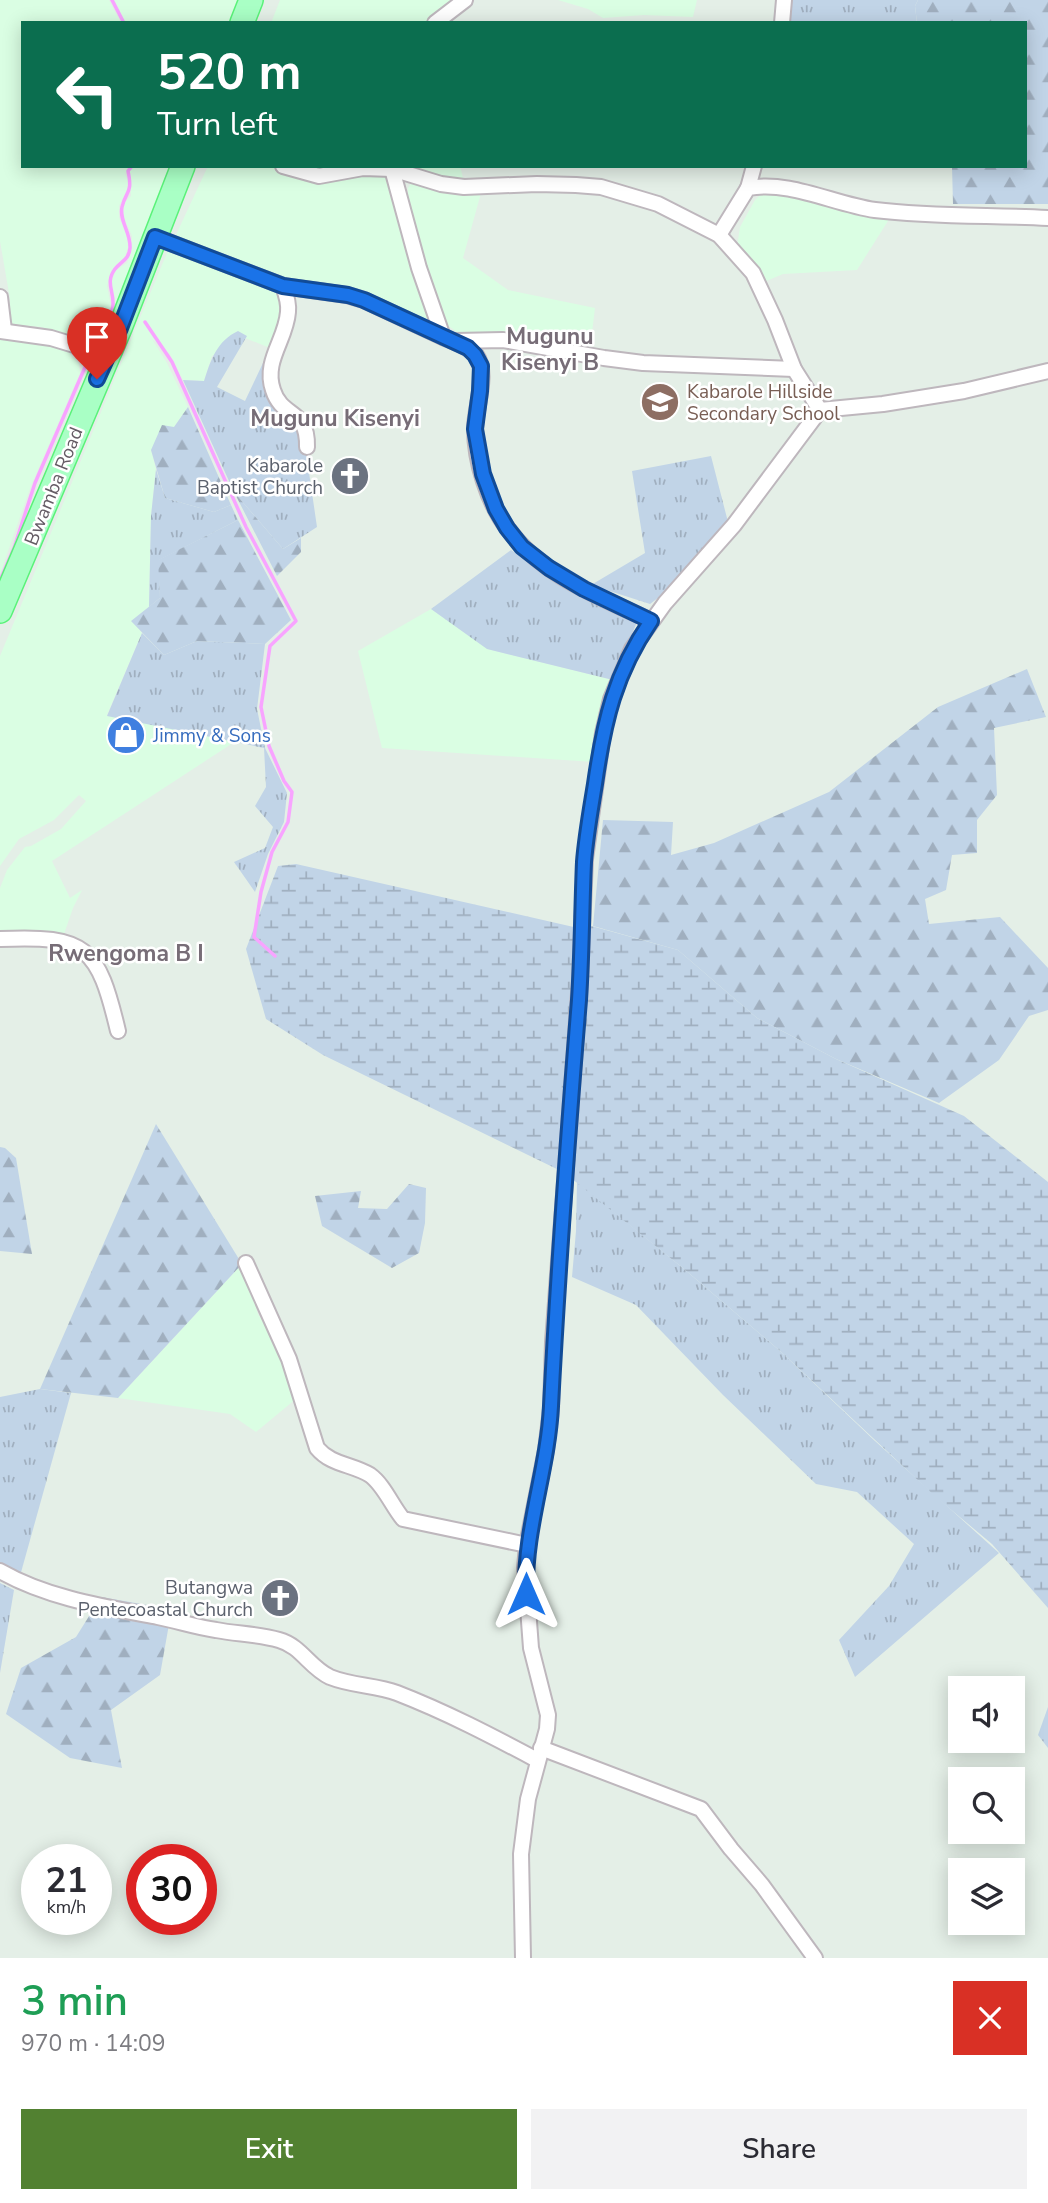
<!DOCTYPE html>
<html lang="en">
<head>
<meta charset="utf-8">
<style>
	body { margin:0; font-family:"Nunito Sans",sans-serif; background:#f2f2f3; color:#2b2b33; height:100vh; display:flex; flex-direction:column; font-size:26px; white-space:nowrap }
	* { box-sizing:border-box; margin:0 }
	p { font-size:23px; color:#7c7c81 }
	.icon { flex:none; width:38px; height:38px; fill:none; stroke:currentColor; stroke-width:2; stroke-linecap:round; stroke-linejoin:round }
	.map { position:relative; height:1958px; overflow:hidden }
	.drawer { display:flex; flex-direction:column; background:#fff; flex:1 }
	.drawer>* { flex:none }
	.top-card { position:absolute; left:21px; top:21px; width:1006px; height:147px; border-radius:0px; box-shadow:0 4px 18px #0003; background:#0b6e4f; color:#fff; overflow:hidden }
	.buttons { position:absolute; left:948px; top:1676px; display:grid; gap:14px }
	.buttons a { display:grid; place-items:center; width:77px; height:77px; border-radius:0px; background:#fff; box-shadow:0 4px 18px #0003; font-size:35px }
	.speed { position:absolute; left:21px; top:1844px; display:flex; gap:14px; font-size:35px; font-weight:700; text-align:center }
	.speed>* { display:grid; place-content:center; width:91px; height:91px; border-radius:50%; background:#fff; box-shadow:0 4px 18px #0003; line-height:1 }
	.speed small { font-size:18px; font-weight:400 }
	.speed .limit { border:10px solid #d22; background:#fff; color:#111 }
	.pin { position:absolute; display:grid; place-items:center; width:60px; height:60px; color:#fff; margin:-72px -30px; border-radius:50% 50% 50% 0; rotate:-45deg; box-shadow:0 0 7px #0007 }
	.pin .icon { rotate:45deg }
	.me { position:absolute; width:77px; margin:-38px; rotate:0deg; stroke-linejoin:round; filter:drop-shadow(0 0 5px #0008) }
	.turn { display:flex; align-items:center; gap:24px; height:147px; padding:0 21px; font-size:32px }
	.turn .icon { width:91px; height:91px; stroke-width:2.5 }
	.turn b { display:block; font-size:49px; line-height:60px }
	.round { display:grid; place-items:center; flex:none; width:74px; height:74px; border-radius:0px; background:#f2f2f3 }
	.overview { display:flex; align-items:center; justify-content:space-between; height:119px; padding:0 21px }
	h1 { font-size:42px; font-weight:600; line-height:52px; color:#1e9e55 }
	.cta { display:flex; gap:14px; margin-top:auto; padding:14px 21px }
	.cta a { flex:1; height:80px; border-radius:0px; background:#528131; color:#fff; font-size:28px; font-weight:600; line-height:80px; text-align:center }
	.cta a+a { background:#f2f2f3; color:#2b2b33 }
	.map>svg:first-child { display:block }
</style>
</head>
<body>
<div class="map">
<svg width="1048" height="1958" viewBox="0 0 1048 1958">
	<defs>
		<pattern id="grass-tufts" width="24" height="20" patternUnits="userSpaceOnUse" patternTransform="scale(1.75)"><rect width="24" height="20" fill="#c1d4e7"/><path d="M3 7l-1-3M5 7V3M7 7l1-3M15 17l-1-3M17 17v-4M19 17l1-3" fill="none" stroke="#a0afbf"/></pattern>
		<pattern id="forest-firs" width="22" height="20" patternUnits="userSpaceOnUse" patternTransform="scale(1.75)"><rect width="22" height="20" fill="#c1d4e7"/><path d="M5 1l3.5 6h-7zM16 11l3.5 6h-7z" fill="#a0afbf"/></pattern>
		<pattern id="wetland-marsh" width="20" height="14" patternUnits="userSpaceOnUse" patternTransform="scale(1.75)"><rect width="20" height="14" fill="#c1d4e7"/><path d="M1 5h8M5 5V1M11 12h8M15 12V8" fill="none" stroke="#a0afbf"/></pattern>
	</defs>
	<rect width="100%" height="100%" fill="#e4efe7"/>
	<g fill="#dafee3">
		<path d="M 0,0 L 109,0 L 121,23 L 23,23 L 23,166 L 129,166 L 125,174 L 128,180 L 127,192 L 119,206 L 119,217 L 127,235 L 128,248 L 124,259 L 113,269 L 107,286 L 111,305 L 93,341 L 41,327 L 9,324 L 10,299 L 0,241 Z"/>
		<path d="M 114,0 L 243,0 L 233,23 L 126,23 L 120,17 Z"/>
		<path d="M 280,0 L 463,0 L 433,23 L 271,23 Z"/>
		<path d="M 558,0 L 697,0 L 693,17 L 644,15 L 603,18 L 588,9 Z"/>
		<path d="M 135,166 L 174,166 L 101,347 L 97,345 L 115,307 L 110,285 L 116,270 L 127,263 L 131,252 L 132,236 L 123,216 L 123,204 L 131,196 L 130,171 Z"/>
		<path d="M 208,166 L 273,166 L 299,176 L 358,174 L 390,176 L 432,325 L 420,323 L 381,299 L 345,288 L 278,281 L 175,237 Z"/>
		<path d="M 409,166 L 460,166 L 464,182 L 414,170 Z"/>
		<path d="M 412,182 L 463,194 L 481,193 L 463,258 L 508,290 L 595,308 L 590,350 L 488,334 L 457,332 L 443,322 L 408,207 L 408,188 Z"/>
		<path d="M 771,185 L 893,213 L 857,270 L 783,274 L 764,282 L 737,247 L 740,227 L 755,200 Z"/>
		<path d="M 169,248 L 277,287 L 285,316 L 270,348 L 245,338 L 247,336 L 212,356 L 204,381 L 183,380 L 170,354 L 152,339 L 167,363 L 188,407 L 174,427 L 151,450 L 156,469 L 151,516 L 149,607 L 132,621 L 142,633 L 107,715 L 236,741 L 52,861 L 70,898 L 82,890 L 73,908 L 63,937 L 0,933 L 0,888 L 7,870 L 25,847 L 31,846 L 61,829 L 86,801 L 79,795 L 54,820 L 19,839 L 0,866 L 0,656 Z"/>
		<path d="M 0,335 L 40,339 L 66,349 L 79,364 L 80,373 L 31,486 L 0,574 Z"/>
		<path d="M 431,609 L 488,649 L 613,680 L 596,732 L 594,762 L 382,748 L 358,651 Z"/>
		<path d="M 242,1264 L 258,1314 L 284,1358 L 297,1398 L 256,1432 L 230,1414 L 118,1398 Z"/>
	</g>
	<g fill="url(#grass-tufts)">
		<path d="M 784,0 L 918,0 L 915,6 L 917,23 L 783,23 Z"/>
		<path d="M 238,331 L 247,336 L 217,387 L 245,401 L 270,348 L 280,401 L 297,415 L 306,452 L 317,527 L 283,549 L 234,492 L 183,380 L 204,381 C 211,359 217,341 238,331 Z"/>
		<path d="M 711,456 L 728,522 L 675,585 L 650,604 L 591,585 L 645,553 L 632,471 Z"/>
		<path d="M 156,469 L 165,498 L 214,512 L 231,505 L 238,520 L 159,560 L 160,598 L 149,607 L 151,516 Z"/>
		<path d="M 511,550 L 584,598 L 632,616 L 637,622 L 613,680 L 487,649 L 431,609 Z"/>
		<path d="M 142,633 L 164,655 L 197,641 L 265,644 L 257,709 L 265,748 L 287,793 L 284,822 L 268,854 L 255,892 L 234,862 L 265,848 L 273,827 L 255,806 L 266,787 L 264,748 L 107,716 Z"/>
		<path d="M 577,1182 L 684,1269 L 779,1350 L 875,1441 L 999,1553 L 855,1677 L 839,1640 L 889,1586 L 914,1544 L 857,1492 L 816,1484 L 723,1395 L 636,1305 L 572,1277 L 576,1231 Z"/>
		<path d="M 40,1389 L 71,1393 L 20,1576 L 0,1567 L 0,1397 Z"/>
		<path d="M 0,1583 L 14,1590 L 0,1673 Z"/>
		<path d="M 1048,1707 L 1048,1748 L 1038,1735 Z"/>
	</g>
	<g fill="url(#forest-firs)">
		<path d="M 918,0 L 1048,0 L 1048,204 L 953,204 L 952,166 L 1026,166 L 1026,23 L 917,23 L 915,6 Z"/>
		<path d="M 188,407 L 231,505 L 214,512 L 165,498 L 151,450 L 162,425 L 174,427 Z"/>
		<path d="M 234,492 L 283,549 L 301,538 L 301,552 L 277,576 Z"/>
		<path d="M 238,520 L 291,620 L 265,644 L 197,641 L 164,655 L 131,621 L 160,598 L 158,560 Z"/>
		<path d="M 1027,669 L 1046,717 L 994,728 L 997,795 L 977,820 L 977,853 L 952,855 L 946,890 L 925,899 L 929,924 L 1000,917 L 1048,968 L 1048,1010 L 1029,1016 L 999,1060 L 939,1103 L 836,1059 L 757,1018 L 678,950 L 593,926 L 603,820 L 673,822 L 671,855 L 714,843 L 829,792 L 938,707 Z"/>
		<path d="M 156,1124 L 242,1264 L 118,1398 L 40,1389 Z"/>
		<path d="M 0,1147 L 5,1148 L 16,1158 L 32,1254 L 0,1251 Z"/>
		<path d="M 409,1184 L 426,1188 L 425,1223 L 419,1253 L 392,1268 L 322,1226 L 315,1196 L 361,1191 L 358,1208 L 387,1209 Z"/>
		<path d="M 101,1597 L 147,1605 L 171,1613 L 160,1675 L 111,1710 L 122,1768 L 70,1758 L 6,1714 L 21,1668 L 76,1637 Z"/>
	</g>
	<g fill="url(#wetland-marsh)">
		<path d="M 296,864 L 578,928 L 575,997 L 564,1093 L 563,1172 L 323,1055 L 266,1019 L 246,949 L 278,866 Z"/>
		<path d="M 588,925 L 678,950 L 757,1018 L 836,1059 L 964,1116 L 1048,1182 L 1048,1608 L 992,1544 L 937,1498 L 779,1350 L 684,1269 L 571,1178 Z"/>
	</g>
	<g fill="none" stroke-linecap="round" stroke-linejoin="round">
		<g stroke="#f8a4ff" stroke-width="3.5">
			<path d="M 112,0 L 124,23"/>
			<path d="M 145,322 L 172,362 L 246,527 L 296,621 L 270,646 L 261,707 L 269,746 L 284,781 L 292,792 L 288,822 L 272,852 L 261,892 L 254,937 L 275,956"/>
			<path d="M 95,344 C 99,335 113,314 113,305 C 114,291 105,282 115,269 C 121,261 129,260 130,248 C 131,233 119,221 122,207 C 126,190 133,194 128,171 L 132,166"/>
			<path d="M 0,580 L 14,548 L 35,483 L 89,358"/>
		</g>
		<g stroke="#beb7bd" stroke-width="18">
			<g id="street">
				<path d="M 435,23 L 465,0"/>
				<path d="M 782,23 L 784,0"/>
				<path d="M 283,166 L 319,176 L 363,168 L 392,169 L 441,184 L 464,187 L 537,184 L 576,185 L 601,187 L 658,204 L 719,235 L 753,273 L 775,320 L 794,369 L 820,410"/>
				<path d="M 392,169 L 419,268 L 443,337 C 453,342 468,345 476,355 C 489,373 475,408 475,428 C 475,462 488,503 508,529 C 542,576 601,597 651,621"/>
				<path d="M 748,188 L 754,166"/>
				<path d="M 719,235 L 748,188 C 790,180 833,204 875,210 C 932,217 991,215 1048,218"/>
				<path d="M 155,237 L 283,286 L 347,295 L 364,300 L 443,337"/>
				<path d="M 283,286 C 286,294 289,303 288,312 C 286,340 263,361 273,390 C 282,419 308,408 307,447"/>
				<path d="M 0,297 L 4,330"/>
				<path d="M 0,331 L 51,338 L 84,348"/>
				<path d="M 456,341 L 503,340 L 604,358 L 643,363 L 794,369"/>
				<path d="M 0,939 C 87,935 98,947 118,1031"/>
				<path d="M 246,1263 L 289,1359 L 317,1448 C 331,1465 352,1464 370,1475 C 384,1485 392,1506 403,1519 L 527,1545"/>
				<path d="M 0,1571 C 47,1598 105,1607 158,1617 C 178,1621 196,1627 216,1630 C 237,1634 258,1634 279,1640 C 301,1646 310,1668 330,1677 C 352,1686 376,1685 397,1693 C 446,1712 492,1736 537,1760"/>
				<path d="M 541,1748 L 701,1809 L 731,1849 L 762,1885 L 815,1958"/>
				<path d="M 523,1958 L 521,1854 L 528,1799 L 547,1729 L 548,1715 L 531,1648 L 525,1568 L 527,1545 L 546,1450 L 551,1409 L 553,1342 L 580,980 L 585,859 L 603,733 L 611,699 L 632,649 L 665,603 L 734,525 L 820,410 L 883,404 L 964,391 L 1048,371"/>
			</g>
		</g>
		<g stroke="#beb6bd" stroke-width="23">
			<path id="secondary" d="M 84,348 L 106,358"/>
		</g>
		<g stroke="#5af279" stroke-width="26">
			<g id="primary">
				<path d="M 242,23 L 251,0"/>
				<path d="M 0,611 L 120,328 L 183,166"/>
			</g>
		</g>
		<use href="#street" stroke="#fff" stroke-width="14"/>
		<use href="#secondary" stroke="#fff" stroke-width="19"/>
		<use href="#primary" stroke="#a9ffc5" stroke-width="23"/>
	</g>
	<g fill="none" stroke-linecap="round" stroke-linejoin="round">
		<g stroke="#114b97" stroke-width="18">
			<path id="route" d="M 97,379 L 120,328 L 155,237 L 283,286 L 348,295 L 364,300 L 468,348 L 475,355 L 481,366 L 480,391 L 475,429 L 483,474 L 496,509 L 507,528 L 522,547 L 549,568 L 584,589 L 651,621 C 615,673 604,721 595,784 C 591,809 586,836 584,862 C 582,908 582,954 579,1000 C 568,1135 558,1270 551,1406 C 548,1470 524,1529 526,1594"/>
		</g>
		<use href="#route" stroke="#1a73e8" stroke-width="12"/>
	</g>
	<defs>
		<g id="school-disc" transform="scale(2.0125)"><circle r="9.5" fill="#8d6e63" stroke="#fff"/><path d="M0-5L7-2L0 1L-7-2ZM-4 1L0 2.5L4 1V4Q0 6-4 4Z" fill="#fff"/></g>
		<g id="church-disc" transform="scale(2.0125)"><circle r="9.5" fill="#6b7280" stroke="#fff"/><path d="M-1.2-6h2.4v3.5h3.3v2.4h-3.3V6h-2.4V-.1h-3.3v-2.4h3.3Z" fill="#fff"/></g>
		<g id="shop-disc" transform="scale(2.0125)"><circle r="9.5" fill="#3f7fe0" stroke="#fff"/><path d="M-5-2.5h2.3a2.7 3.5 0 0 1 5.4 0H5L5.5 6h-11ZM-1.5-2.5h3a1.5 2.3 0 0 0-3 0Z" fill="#fff"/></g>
	</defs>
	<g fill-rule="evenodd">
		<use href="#school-disc" x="660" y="402"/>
		<use href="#church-disc" x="350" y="476"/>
		<use href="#shop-disc" x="126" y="735"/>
		<use href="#church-disc" x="280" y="1598"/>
	</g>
	<g text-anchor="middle" stroke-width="5" stroke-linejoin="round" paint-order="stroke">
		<g font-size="19" fill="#785e54" stroke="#fff" text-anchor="start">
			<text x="687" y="398">Kabarole Hillside<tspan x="687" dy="22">Secondary School</tspan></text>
		</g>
		<g font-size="19" fill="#5b616d" stroke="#fff" text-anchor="end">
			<text x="323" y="472">Kabarole<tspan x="323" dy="22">Baptist Church</tspan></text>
			<text x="253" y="1594">Butangwa<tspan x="253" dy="22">Pentecoastal Church</tspan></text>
		</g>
		<g font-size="19" fill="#655c65" stroke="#fff">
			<text transform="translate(53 486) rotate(-68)" y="7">Bwamba Road</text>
		</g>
		<g font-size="19" fill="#366cbe" stroke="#fff" text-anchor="start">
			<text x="153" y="742">Jimmy &amp; Sons</text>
		</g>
		<g font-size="23" font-weight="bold" fill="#776d77" stroke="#fff">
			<text x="550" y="344">Mugunu<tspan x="550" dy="26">Kisenyi B</tspan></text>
			<text x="335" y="426">Mugunu Kisenyi</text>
			<text x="126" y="961">Rwengoma B I</text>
		</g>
	</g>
</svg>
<div class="buttons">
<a><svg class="icon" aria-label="sound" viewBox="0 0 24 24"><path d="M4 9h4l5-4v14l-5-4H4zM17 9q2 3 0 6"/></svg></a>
<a><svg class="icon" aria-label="search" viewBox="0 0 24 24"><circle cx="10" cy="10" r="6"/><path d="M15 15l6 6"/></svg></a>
<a><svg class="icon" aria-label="layers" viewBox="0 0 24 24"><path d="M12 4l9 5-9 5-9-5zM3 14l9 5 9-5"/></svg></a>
</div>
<div class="speed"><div>21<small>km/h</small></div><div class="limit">30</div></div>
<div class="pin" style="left:97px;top:379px;background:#d93025"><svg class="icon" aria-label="arrive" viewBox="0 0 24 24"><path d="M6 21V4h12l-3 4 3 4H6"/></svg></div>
<svg class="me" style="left:526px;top:1594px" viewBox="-20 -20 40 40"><path d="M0-17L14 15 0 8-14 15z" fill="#1a73e8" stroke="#fff" stroke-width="4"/></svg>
<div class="top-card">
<div class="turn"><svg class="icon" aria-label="left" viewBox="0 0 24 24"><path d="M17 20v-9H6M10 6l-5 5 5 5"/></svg><div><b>520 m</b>Turn left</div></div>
</div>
</div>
<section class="drawer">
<div class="overview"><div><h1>3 min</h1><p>970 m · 14:09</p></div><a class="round" style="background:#d93025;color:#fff"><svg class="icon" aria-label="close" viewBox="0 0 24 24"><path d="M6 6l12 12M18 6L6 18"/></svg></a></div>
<div class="cta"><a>Exit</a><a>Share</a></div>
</section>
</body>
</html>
